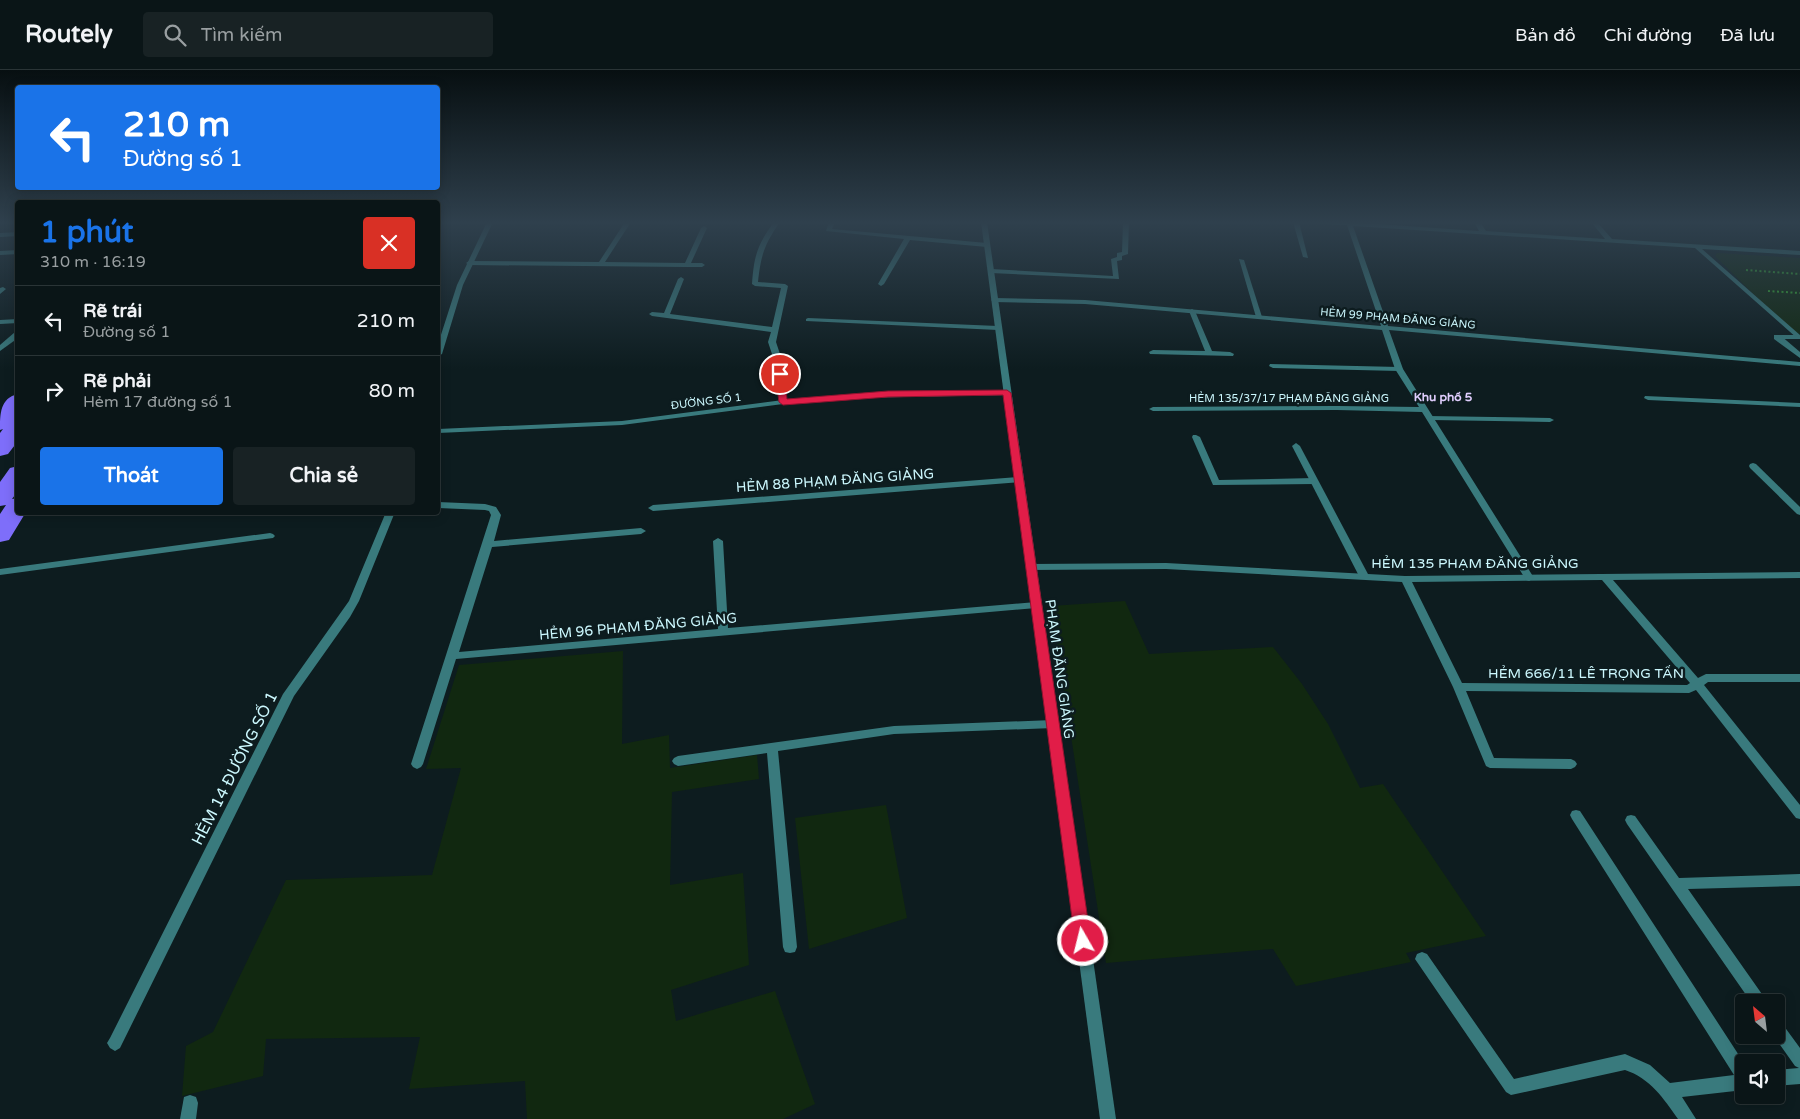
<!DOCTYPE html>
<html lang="vi">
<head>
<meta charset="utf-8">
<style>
	body { margin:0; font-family:"Varela Round",sans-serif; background:#182224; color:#f1f3f6; height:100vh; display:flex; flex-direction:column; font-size:19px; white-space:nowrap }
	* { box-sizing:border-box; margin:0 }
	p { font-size:16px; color:#999fa1 }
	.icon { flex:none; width:28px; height:28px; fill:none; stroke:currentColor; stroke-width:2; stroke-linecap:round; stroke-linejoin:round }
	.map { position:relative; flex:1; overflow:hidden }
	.panel { position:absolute; left:15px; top:130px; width:425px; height:315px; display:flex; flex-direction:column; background:#0a1517; border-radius:5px; box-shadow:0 2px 12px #0003,0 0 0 1px #2a3436 }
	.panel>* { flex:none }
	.hud { position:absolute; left:15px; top:15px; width:425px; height:105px; border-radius:5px; box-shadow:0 2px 12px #0003,0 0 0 1px #2a3436; background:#1a73e8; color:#fff; overflow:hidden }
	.needle { width:32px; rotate:332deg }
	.controls { position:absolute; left:1735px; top:924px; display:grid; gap:10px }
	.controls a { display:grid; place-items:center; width:50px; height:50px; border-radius:5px; background:#0a1517; box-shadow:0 2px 12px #0003,0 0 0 1px #2a3436; font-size:25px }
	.pin { position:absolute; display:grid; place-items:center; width:42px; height:42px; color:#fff; margin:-21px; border:2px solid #fff; border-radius:50%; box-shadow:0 1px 5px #0007 }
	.me { position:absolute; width:55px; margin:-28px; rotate:352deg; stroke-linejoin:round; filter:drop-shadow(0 0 4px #0008) }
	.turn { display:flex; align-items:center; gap:18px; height:105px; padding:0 25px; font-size:22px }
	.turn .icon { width:65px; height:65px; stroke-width:2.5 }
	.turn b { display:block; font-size:35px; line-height:42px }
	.round { display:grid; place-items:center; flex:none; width:52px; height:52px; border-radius:5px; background:#182224 }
	.headline { display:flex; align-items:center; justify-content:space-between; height:85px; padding:0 25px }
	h1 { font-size:30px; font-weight:800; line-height:38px; color:#1a73e8 }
	.action { display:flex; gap:10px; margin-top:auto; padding:10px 25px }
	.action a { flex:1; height:58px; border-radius:5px; background:#1a73e8; color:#fff; font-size:20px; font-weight:800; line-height:58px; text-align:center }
	.action a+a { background:#182224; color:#f1f3f6 }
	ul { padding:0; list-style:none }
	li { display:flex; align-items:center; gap:15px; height:70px; padding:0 25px; border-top:1px solid #2a3436 }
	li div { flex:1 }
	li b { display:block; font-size:19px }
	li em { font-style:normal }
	header { display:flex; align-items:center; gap:30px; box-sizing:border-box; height:70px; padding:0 25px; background:#0a1517; border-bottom:1px solid #2a3436 }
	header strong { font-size:24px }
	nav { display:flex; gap:28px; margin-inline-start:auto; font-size:18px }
	.search { width:350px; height:45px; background:#182224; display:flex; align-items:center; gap:12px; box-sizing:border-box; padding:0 18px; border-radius:5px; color:#999fa1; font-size:19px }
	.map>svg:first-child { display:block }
</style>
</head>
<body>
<header>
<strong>Routely</strong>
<div class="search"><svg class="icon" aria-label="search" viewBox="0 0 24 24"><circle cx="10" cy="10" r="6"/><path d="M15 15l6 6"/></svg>Tìm kiếm</div>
<nav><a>Bản đồ</a><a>Chỉ đường</a><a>Đã lưu</a></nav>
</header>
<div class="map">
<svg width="1800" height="1049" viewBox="0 0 1800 1049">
	<rect width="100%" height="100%" fill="#0d1c1f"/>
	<g fill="#112810">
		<path d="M 1717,183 L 1800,188 L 1800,264 L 1790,260 L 1715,186 Z"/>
		<path d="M 1125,531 L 1149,584 L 1273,577 L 1302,614 L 1328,654 L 1360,718 L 1383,714 L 1486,866 L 1406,883 L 1411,892 L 1296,916 L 1273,879 L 1106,893 L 1051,536 Z"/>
		<path d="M 623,581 L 622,674 L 669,665 L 670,698 L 757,685 L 759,709 L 672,722 L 670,815 L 743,803 L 749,895 L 671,920 L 676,951 L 775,921 L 815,1034 L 783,1049 L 527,1049 L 525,1011 L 409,1019 L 420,967 L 266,969 L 263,1006 L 182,1026 L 186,976 L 213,962 L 286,810 L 432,805 L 461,698 L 426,699 L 459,595 Z"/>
		<path d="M 886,735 L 907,848 L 809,879 L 795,748 Z"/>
	</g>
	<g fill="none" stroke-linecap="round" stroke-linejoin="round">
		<g stroke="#37ad30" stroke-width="2" stroke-dasharray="2 2.5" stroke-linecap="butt">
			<path d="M 1746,200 L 1800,204"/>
			<path d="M 1768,221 L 1800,223"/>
		</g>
		<g fill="#397a7d" fill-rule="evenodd">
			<path d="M 625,152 L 631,152 L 605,192 L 685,193 L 701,158 L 704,156 L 707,158 L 691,193 L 702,193 L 705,195 L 702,197 L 687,197 L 469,195 L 466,193 L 469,191 L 599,192 Z"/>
			<path d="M 774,152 L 780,152 C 764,175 761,185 758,212 L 785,214 L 788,216 L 776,272 L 782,290 L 787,332 L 783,334 L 779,332 L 774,290 L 768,272 L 771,262 L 652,246 L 649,244 L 652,242 L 664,243 L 678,209 L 681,207 L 684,209 L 670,244 L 772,257 L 781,218 L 755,216 L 752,214 C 754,186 757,175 774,152 Z"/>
			<path d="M 1293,152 L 1299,152 L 1308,188 L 1303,187 Z"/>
			<path d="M 18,162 L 18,166 L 0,167 L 0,163 Z"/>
			<path d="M 18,180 L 18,184 L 0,185 L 0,181 Z"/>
			<path d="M 1239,189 L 1244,190 L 1262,247 L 1261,248 L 1256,247 Z"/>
			<path d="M 1192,239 L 1195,241 L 1212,281 L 1230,282 L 1234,284 L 1233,286 L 1150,284 L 1149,282 L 1153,280 L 1205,281 L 1189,241 Z"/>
			<path d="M 808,248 L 998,256 L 1002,258 L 998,260 L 806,251 L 806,249 Z"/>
			<path d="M 15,262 L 18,262 L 18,268 L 0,281 L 0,275 Z"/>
			<rect x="1774" y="265" width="26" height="4"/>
			<path d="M 1270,294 L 1399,297 L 1403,299 L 1399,301 L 1273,298 L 1269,296 Z"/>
			<path d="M 1645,326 L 1800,333 L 1800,337 L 1648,330 L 1644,328 Z"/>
			<path d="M 1428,346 L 1550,348 L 1554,350 L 1550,352 L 1431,350 L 1428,350 Z"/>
			<path d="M 1193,365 L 1196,365 L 1200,367 L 1219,410 L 1314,408 L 1318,411 L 1314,414 L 1213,415 L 1192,367 Z"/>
			<path d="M 1753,393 L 1756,394 L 1800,437 L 1800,445 L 1797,444 L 1750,398 L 1749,396 L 1750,394 Z"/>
			<path d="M 1019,407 L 1022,408 L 1023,410 L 1022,412 L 653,441 L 648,438 L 653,435 Z"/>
			<path d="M 438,432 L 485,434 L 496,437 L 501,445 L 494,471 L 641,458 L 646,461 L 641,464 L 492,477 L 459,582 L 718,559 L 713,471 L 718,468 L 723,471 L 728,558 L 1036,532 L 1041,535 L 1036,538 L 456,589 L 423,694 L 421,697 L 417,699 L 413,697 L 411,694 L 491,445 L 489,441 L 485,440 L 438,438 Z"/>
			<path d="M 386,442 L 395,442 L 359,531 L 350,547 L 294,626 L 120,978 L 115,981 L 110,978 L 107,973 L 110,968 L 283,624 L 349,531 Z"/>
			<path d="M 270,463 L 273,464 L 275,466 L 273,468 L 0,505 L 0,499 Z"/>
			<path d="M 1166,493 L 1405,506 L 1800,502 L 1800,508 L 1613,510 L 1698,608 L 1706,604 L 1800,604 L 1800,612 L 1708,612 L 1704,615 L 1800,735 L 1800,749 L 1796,748 L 1696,620 L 1689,623 L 1466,621 L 1494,688 L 1571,689 L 1575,691 L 1577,694 L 1575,697 L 1571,699 L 1490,698 L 1486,696 L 1453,617 L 1402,512 L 1166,499 L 1031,500 L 1026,497 L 1031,494 ZM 1602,510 L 1690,613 L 1687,615 L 1462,613 L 1412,512 Z"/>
			<path d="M 1053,650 L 1057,651 L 1059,654 L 1057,657 L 1053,658 L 894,664 L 778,681 L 797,877 L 795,882 L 790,883 L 785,882 L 783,877 L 767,683 L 678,696 L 674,694 L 672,691 L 674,688 L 678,686 L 894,656 Z"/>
			<path d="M 1576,740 L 1580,741 L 1744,993 L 1744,1020 L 1682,1027 L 1696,1049 L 1678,1049 C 1664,1029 1650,1008 1625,1000 L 1511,1025 L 1506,1022 L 1415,889 L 1417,884 L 1422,882 L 1427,884 L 1514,1009 L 1625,984 L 1650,995 L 1670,1013 L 1734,1005 L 1572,749 L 1570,745 L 1572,741 Z"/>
			<path d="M 1631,745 L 1635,746 L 1679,808 L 1800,804 L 1800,816 L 1688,819 L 1764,927 L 1766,932 L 1751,932 L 1627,754 L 1625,750 L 1627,746 Z"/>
			<path d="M 1776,950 L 1781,952 L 1800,978 L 1800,1014 L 1776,1016 L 1776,1000 L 1799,998 L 1795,996 L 1773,965 L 1776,965 Z"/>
		</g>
		<g fill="#397a7d" fill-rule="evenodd">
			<path d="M 487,152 L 493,152 L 463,215 L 442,284 L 438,286 L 438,274 L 457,215 Z"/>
			<path d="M 829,152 L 835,152 L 832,159 L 987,173 L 990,175 L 987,177 L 910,170 L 884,214 L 881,216 L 878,214 L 904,169 L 826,161 Z"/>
			<path d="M 1123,152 L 1129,152 L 1128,184 L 1122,186 L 1122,190 L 1117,191 L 1119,209 L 991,203 L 988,201 L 991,199 L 1113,206 L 1111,189 L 1117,187 L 1117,183 L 1122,182 Z"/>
			<path d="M 1317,152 L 1349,152 L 1479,161 L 1474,152 L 1480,152 L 1486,161 L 1605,169 L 1591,152 L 1597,152 L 1612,169 L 1800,181 L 1800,185 L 1702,179 L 1800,265 L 1800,269 L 1798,269 L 1695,178 L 1353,156 L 1388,256 L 1800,292 L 1800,296 L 1389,260 L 1403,299 L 1534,508 L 1529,511 L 1526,510 L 1422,342 L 1337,340 L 1153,341 L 1149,339 L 1153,337 L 1337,336 L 1419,337 L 1395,299 L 1382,260 L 1085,234 L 994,232 L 991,230 L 994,228 L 1085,230 L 1381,256 L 1347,155 L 1320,154 Z"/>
			<path d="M 3,217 L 6,219 L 0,224 L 0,218 Z"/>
			<path d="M 18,249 L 18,253 L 0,254 L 0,250 Z"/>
			<path d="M 1774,265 L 1780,265 L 1800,282 L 1800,288 L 1774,269 Z"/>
			<path d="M 1007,321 L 1010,321 L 1010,325 L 852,328 L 783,334 L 622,355 L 438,363 L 438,359 L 622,351 L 783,330 L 852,324 Z"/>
			<path d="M 1296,373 L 1300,376 L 1369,506 L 1367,508 L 1361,508 L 1359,506 L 1292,376 Z"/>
			<path d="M 190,1025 L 196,1027 L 198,1033 L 196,1049 L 180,1049 L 184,1027 Z"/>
		</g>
		<path fill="#397a7d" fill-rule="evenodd" d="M 981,152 L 987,152 L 1116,1049 L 1100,1049 Z"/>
		<g fill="#7e6efa" fill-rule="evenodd">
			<path d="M 18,324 L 18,345 L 15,348 L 18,347 L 18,371 L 8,384 L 0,386 L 0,363 L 3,359 L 0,360 C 0,344 0,328 18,324 Z"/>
			<path d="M 18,396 L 18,421 L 12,429 L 18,428 L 18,442 L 26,442 L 9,470 L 0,472 L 0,444 L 6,435 L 0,436 L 0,412 L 10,398 Z"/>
		</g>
	</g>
	<linearGradient id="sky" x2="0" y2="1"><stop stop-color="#070f11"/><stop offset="0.51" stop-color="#2f404d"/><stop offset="1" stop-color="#2f404d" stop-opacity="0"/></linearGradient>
	<rect width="1800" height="299" fill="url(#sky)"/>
	<path fill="#e11d48" stroke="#92132f" d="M 780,302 L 784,304 L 787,329 L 888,321 L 1007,320 L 1011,323 L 1091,871 L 1089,876 L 1083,879 L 1077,876 L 1075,871 L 1003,325 L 888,327 L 783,335 L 779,332 L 775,304 Z"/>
	<g text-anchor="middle" stroke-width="5" stroke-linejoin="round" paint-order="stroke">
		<g font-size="11" fill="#ccf8fe" stroke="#0d1c1f">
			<text transform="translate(1398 248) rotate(5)" y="4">HẺM 99 PHẠM ĐĂNG GIẢNG</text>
			<text x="1289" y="332">HẺM 135/37/17 PHẠM ĐĂNG GIẢNG</text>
			<text transform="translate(706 331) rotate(-7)" y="4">ĐƯỜNG SỐ 1</text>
		</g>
		<g font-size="12" font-weight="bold" fill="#e0cefe" stroke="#0d1c1f">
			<text x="1443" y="331">Khu phố 5</text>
		</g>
		<g font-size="14" fill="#ccf8fe" stroke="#0d1c1f">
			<text transform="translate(835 410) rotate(-4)" y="5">HẺM 88 PHẠM ĐĂNG GIẢNG</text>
			<text x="1475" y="498">HẺM 135 PHẠM ĐĂNG GIẢNG</text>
			<text transform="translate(638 556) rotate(-5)" y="5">HẺM 96 PHẠM ĐĂNG GIẢNG</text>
			<text transform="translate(1060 599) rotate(82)" y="5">PHẠM ĐĂNG GIẢNG</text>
			<text x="1586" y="608">HẺM 666/11 LÊ TRỌNG TẤN</text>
		</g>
		<g font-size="16" fill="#ccf8fe" stroke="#0d1c1f">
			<text transform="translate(234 698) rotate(-63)" y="6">HẺM 14 ĐƯỜNG SỐ 1</text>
		</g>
	</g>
</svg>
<div class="controls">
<a><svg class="needle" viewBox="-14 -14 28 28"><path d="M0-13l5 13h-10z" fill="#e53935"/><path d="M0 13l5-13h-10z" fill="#999fa1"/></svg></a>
<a><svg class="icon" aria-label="sound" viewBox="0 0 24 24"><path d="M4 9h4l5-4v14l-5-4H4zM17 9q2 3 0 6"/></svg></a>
</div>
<div class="pin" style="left:780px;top:304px;background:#d93025"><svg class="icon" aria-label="arrive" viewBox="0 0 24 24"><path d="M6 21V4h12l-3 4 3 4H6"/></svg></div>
<svg class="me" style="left:1083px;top:871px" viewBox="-20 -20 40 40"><circle r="17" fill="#e11d48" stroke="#fff" stroke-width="3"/><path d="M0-11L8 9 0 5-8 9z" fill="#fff"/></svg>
<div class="hud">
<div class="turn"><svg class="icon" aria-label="left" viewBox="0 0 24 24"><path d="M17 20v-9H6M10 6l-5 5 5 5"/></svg><div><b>210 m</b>Đường số 1</div></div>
</div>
<section class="panel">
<div class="headline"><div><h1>1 phút</h1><p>310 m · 16:19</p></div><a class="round" style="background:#d93025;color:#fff"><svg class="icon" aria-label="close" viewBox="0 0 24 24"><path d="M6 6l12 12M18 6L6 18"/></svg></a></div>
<ul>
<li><svg class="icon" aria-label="left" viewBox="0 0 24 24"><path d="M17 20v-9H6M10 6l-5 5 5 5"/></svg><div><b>Rẽ trái</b><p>Đường số 1</p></div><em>210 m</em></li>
<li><svg class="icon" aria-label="right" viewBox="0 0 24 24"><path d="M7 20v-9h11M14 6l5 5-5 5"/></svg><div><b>Rẽ phải</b><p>Hẻm 17 đường số 1</p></div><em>80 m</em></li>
</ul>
<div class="action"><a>Thoát</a><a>Chia sẻ</a></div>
</section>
</div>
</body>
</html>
